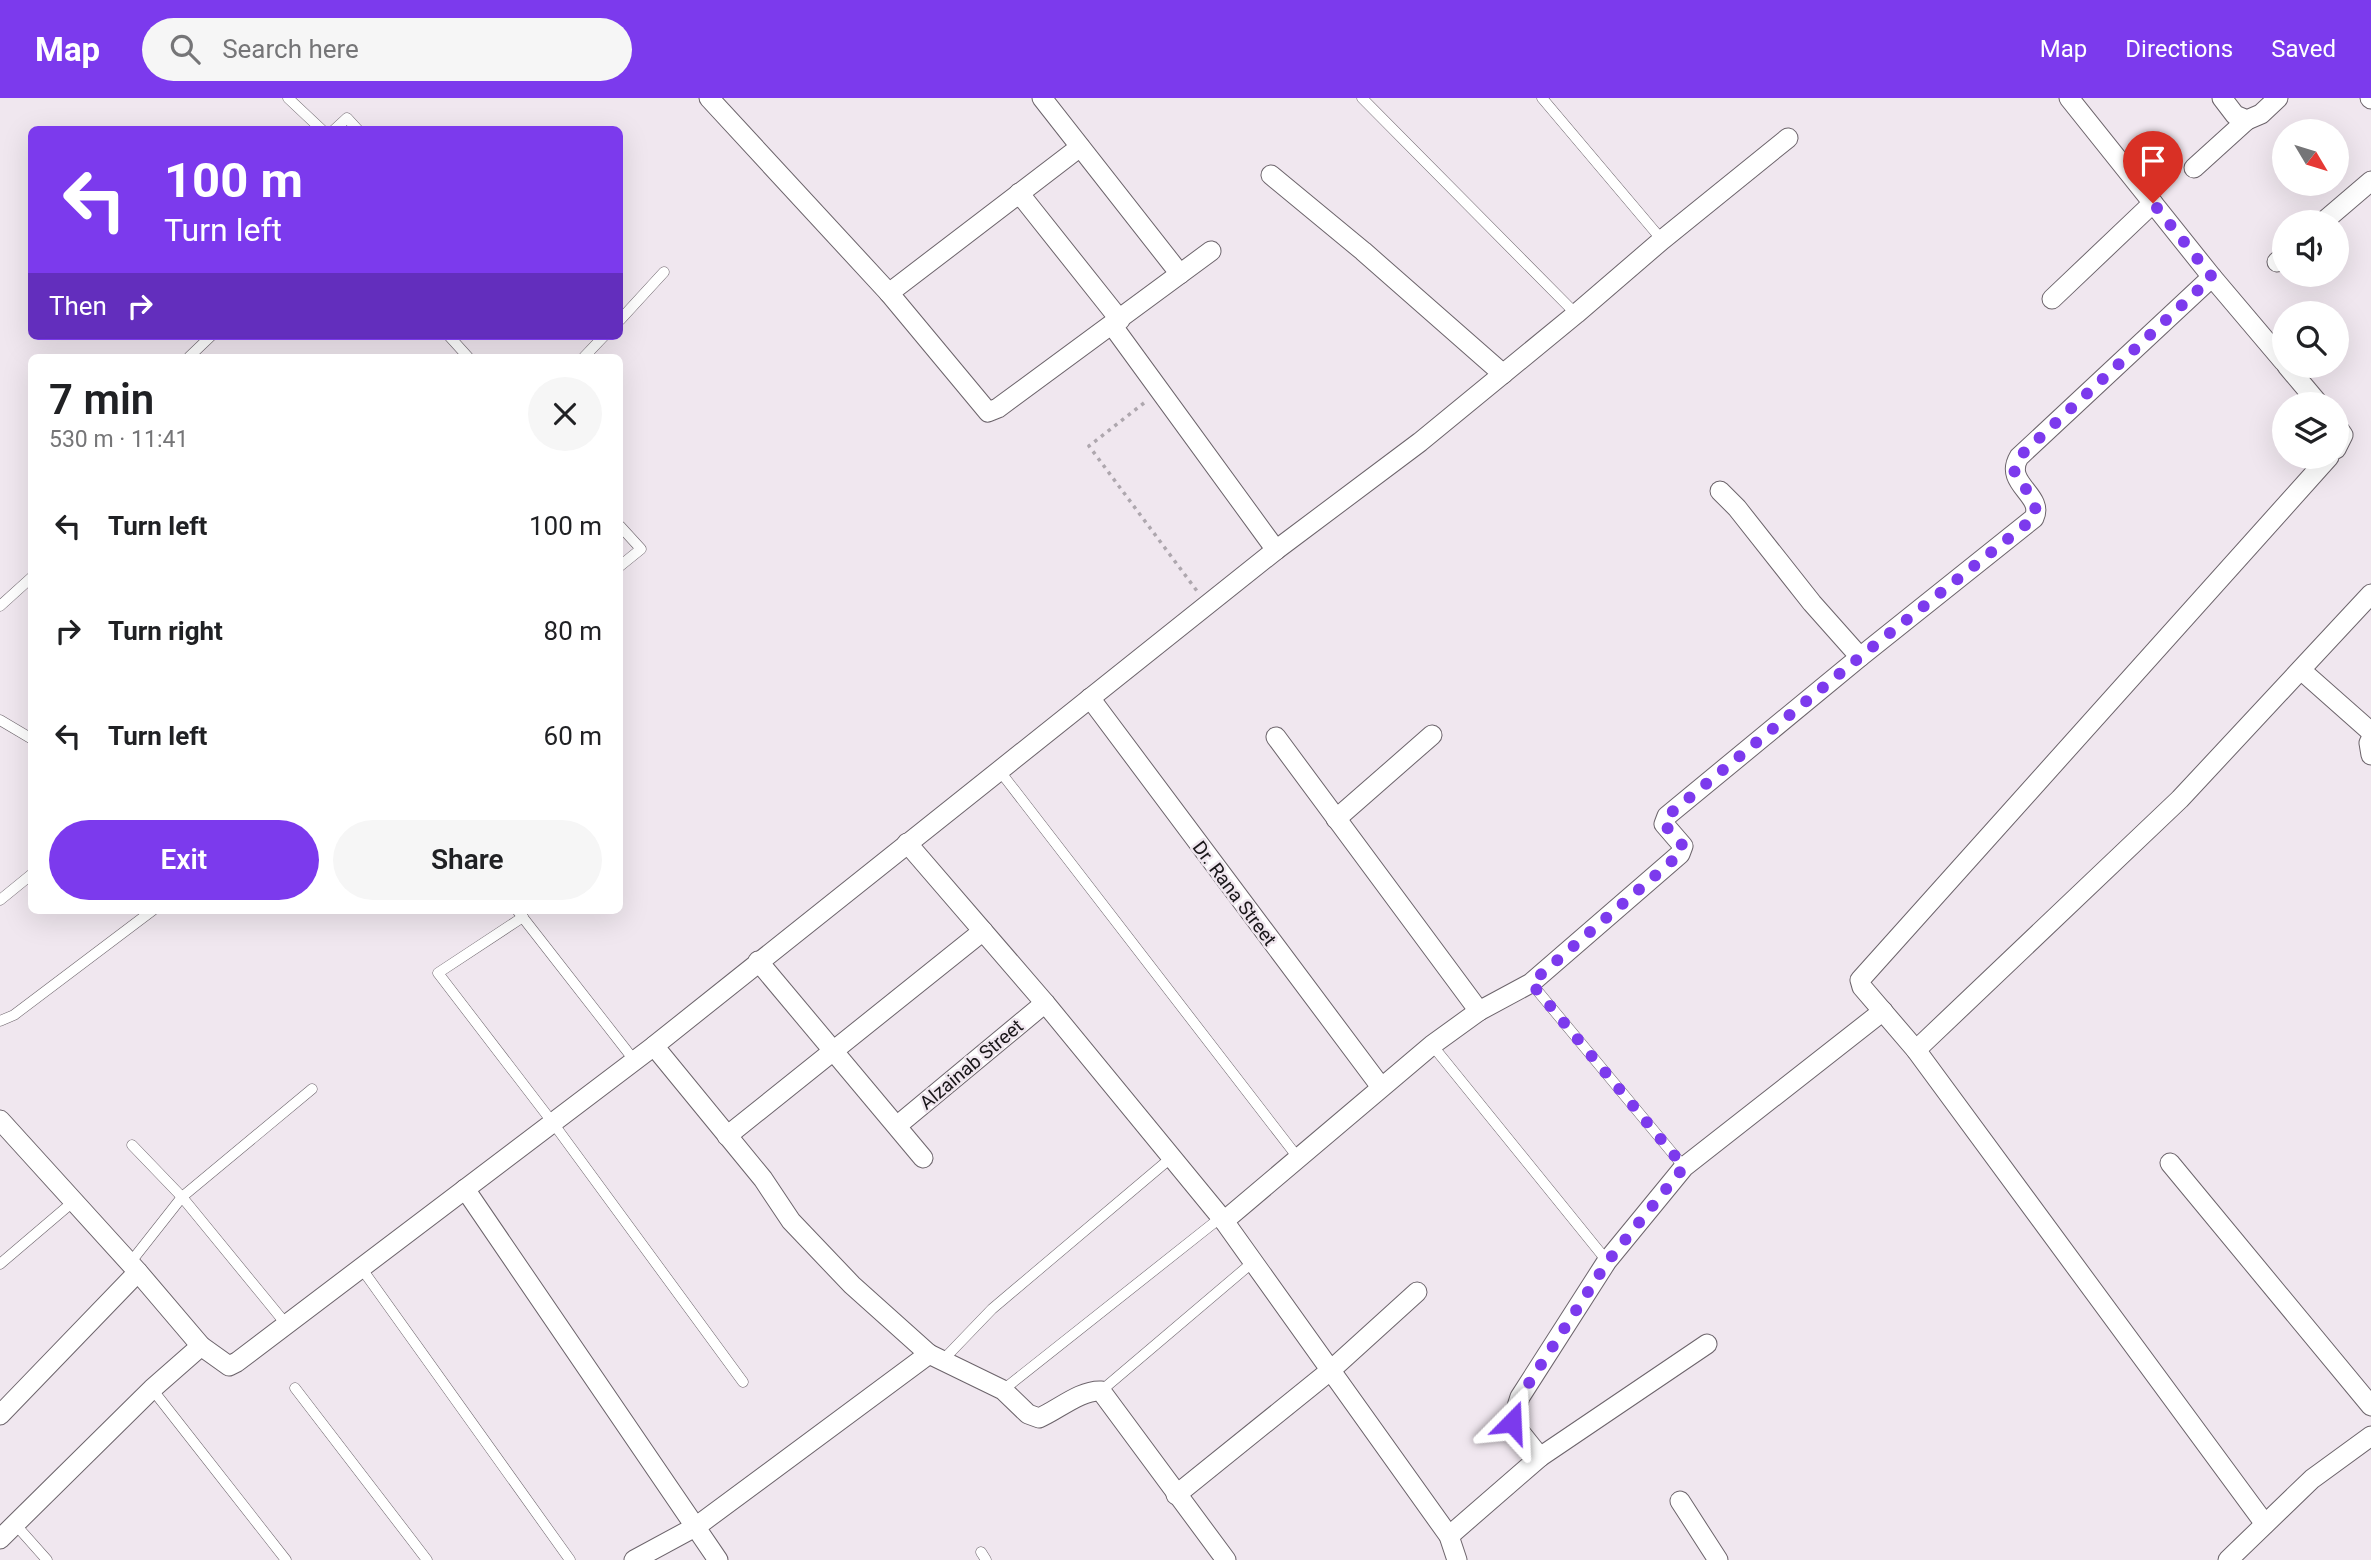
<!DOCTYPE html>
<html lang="en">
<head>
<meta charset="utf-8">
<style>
	body { margin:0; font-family:Roboto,sans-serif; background:#f6f6f6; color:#202124; height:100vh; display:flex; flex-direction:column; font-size:26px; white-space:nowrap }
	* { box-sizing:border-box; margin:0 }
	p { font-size:23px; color:#757577 }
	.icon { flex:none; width:38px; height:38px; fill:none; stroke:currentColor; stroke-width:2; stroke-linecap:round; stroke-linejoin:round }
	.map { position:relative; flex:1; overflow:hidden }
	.sheet { position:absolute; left:28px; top:256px; width:595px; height:560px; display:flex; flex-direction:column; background:#fff; border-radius:10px; box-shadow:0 7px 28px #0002 }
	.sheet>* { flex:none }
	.guide { position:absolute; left:28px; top:28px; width:595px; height:214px; border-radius:10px; box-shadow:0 7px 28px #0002; background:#7c3aed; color:#fff; overflow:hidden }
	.needle { width:46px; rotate:128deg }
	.controls { position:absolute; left:2272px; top:21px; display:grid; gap:14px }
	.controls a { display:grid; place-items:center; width:77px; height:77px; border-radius:50%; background:#fff; box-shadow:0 7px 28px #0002; font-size:35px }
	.pin { position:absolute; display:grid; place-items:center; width:60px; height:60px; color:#fff; margin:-72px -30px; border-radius:50% 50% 50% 0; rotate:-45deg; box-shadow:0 0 7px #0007 }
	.pin .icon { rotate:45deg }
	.me { position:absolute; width:77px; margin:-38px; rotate:21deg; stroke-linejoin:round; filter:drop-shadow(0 0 5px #0008) }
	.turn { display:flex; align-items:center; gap:24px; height:147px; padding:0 21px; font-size:32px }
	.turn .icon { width:91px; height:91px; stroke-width:2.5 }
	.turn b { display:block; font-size:49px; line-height:60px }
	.then { display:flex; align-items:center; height:66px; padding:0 21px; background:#0003; gap:14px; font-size:26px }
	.round { display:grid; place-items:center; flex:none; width:74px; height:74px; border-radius:37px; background:#f6f6f6 }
	.head { display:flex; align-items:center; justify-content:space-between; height:119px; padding:0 21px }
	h1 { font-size:42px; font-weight:600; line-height:52px }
	.cta { display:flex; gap:14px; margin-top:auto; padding:14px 21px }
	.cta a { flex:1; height:80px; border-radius:42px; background:#7c3aed; color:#fff; font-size:28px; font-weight:600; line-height:80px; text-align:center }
	.cta a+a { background:#f6f6f6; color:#202124 }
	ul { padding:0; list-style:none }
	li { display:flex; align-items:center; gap:21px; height:105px; padding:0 21px }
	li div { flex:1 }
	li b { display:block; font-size:26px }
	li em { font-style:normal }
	header { display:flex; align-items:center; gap:42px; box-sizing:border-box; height:98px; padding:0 35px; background:#7c3aed; color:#fff }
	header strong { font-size:33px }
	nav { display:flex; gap:38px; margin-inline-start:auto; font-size:24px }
	.search { width:490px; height:63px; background:#f6f6f6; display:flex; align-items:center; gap:18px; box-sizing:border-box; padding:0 24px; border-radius:38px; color:#757577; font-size:26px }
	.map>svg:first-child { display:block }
</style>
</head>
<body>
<header>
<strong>Map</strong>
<div class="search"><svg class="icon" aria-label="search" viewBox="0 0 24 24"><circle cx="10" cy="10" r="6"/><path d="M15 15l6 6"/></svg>Search here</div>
<nav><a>Map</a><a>Directions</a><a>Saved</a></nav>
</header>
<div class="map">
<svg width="2371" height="1462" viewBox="0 0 2371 1462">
	<rect width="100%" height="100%" fill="#f0e7ef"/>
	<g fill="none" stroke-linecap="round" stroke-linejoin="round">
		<g stroke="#6c646b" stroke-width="11">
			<g id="lane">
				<path d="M 288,0 L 322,32"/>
				<path d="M 1362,0 L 1576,216"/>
				<path d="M 1542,0 L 1662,142"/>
				<path d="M 334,32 L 347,20 L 358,32"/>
				<path d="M 620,222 L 664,174"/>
				<path d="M 449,238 L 468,259"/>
				<path d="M 189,259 L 211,238"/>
				<path d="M 584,259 L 604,238"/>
				<path d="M 620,428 L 641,451 L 620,468"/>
				<path d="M 0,508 L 32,479"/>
				<path d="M 0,622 L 32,641"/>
				<path d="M 999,672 L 1299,1061"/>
				<path d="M 0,802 L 32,776"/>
				<path d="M 517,812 L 634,962"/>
				<path d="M 523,819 L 438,875 L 553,1025 L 743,1284"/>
				<path d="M 1531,885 L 1684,1069"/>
				<path d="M 0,923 L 14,917 L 153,812"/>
				<path d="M 1432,947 L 1607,1163"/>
				<path d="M 132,1047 L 182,1099 L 286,1226"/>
				<path d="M 130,1165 L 182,1099 L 312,991"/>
				<path d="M 0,1166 L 74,1103"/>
				<path d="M 362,1171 L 570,1462"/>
				<path d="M 942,1263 L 992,1211 L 1172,1059"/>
				<path d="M 295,1290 L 427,1462"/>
				<path d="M 152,1291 L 286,1462"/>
				<path d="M 1003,1292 L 1220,1120"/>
				<path d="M 1101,1293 L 1253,1164"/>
				<path d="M 15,1426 L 47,1462"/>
				<path d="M 981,1454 L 986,1462"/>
			</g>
		</g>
		<g stroke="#6c646b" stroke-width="21">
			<g id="street">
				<path d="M 709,0 L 889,195 L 988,314 L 998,310 L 1211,153"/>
				<path d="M 1042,0 L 1180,176"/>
				<path d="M 2069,0 L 2212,179 L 2284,264"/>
				<path d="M 2222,0 L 2235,17 L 2247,22 L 2261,16 L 2278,0"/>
				<path d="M 2370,0 L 2371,1"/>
				<path d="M 2194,70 L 2247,22"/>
				<path d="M 1271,77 L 1363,153 L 1503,276"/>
				<path d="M 1019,95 L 1120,222"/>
				<path d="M 2323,124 L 2371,83"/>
				<path d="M 2277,164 L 2284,158"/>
				<path d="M 889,195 L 1080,49"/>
				<path d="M 2052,201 L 2153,105"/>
				<path d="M 1112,227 L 1276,452"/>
				<path d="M 2287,268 L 2319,306"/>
				<path d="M 2336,327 L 2343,337 L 2336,351"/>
				<path d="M 1720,393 L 1737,410 L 1812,505 L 1860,559"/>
				<path d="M 2301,572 L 2371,634"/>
				<path d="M 1090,600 L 1381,989"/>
				<path d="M 1276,639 L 1479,913"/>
				<path d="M 2371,641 L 2369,645 L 2371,657"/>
				<path d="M 1336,721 L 1432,637"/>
				<path d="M 907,745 L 1045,905 L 1224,1123 L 1449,1438 L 1457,1462"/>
				<path d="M 758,863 L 923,1060"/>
				<path d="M 654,948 L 763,1081 L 791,1123 L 852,1187 L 929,1256 L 1003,1292 L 1028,1316 L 1039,1320 C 1058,1312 1080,1292 1101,1293 L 1226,1462"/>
				<path d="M 1916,952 L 2180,701 L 2371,496"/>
				<path d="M 0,1022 L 138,1174 L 201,1248 L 229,1268 L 237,1264 L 654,948 L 1276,452 L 1420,344 L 1576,216 L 1662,142 L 1788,40"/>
				<path d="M 898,1027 L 1045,905"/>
				<path d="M 727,1038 L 983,833"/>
				<path d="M 2170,1065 L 2371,1308"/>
				<path d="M 465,1091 L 718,1462"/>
				<path d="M 1224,1123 L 1432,947 L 1479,913 L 1531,885 L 1680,756 L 1683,748 L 1664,726 L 1667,718 L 1860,559 L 2034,420 C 2045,397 2003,386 2019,359 L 2212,179"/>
				<path d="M 0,1317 L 138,1174"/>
				<path d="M 1540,1359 L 1512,1324 L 1520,1299 L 1607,1163 L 1684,1069 L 1883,913"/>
				<path d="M 1176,1397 L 1331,1272 L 1417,1194"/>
				<path d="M 1680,1403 L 1718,1462"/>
				<path d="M 2265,1426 L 1916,952 L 1862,889 L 1860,882 L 2329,359"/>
				<path d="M 1449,1438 L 1540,1359 L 1707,1246"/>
				<path d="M 0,1441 L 152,1291 L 201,1248"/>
				<path d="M 634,1462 L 697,1428 L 929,1256"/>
				<path d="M 2228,1462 L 2312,1381 L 2371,1338"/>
			</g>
		</g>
		<path stroke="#aea7ae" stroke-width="3.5" stroke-dasharray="3.5 5" stroke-linecap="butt" d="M 1144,305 L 1089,348 L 1197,493"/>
		<use href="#lane" stroke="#fff" stroke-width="10"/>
		<use href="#street" stroke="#fff" stroke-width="19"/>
	</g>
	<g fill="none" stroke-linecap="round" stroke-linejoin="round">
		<path stroke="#7c3aed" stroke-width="12" stroke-dasharray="0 21.6" d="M 1512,1324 L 1520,1299 L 1608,1163 L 1684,1069 L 1531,885 L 1680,756 L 1683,748 L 1664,726 L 1667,718 L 1860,559 L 2034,420 C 2041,405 2022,387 2014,375 L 2019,359 L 2212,179 L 2153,105"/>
	</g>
	<g text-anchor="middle" stroke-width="5" stroke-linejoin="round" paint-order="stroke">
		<g font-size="19" fill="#191619" stroke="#f0e7ef">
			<text transform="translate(1235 795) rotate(53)" y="7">Dr. Rana Street</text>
			<text transform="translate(971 966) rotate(-40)" y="7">Alzainab Street</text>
		</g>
	</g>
</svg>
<div class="controls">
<a><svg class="needle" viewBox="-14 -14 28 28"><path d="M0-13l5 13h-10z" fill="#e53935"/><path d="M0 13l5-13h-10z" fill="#757577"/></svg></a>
<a><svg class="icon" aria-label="sound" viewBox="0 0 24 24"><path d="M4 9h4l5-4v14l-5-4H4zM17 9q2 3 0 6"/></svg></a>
<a><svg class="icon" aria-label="search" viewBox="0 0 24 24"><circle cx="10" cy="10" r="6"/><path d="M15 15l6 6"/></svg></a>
<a><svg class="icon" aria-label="layers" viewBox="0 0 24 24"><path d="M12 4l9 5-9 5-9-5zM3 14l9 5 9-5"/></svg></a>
</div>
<div class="pin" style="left:2153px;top:105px;background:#d93025"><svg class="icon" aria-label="arrive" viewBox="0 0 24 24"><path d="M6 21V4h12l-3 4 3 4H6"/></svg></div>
<svg class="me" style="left:1512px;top:1324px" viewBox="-20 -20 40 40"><path d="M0-17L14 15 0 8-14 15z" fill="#7c3aed" stroke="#fff" stroke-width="4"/></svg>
<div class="guide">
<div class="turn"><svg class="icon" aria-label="left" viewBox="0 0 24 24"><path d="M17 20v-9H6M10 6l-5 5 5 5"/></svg><div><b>100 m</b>Turn left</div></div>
<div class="then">Then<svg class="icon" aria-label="right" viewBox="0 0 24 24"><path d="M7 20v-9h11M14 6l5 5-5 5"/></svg></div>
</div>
<section class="sheet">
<div class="head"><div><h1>7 min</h1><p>530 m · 11:41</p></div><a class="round"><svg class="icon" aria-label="close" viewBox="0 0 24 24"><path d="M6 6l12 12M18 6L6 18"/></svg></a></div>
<ul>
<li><svg class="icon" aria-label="left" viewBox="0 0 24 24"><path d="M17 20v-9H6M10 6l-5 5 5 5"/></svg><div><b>Turn left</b></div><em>100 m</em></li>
<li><svg class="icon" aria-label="right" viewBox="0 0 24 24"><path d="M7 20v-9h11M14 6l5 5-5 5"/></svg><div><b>Turn right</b></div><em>80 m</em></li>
<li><svg class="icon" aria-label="left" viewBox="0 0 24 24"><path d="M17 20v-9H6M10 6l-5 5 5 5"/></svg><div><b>Turn left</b></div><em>60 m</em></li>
</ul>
<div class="cta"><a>Exit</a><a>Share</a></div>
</section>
</div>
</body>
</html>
